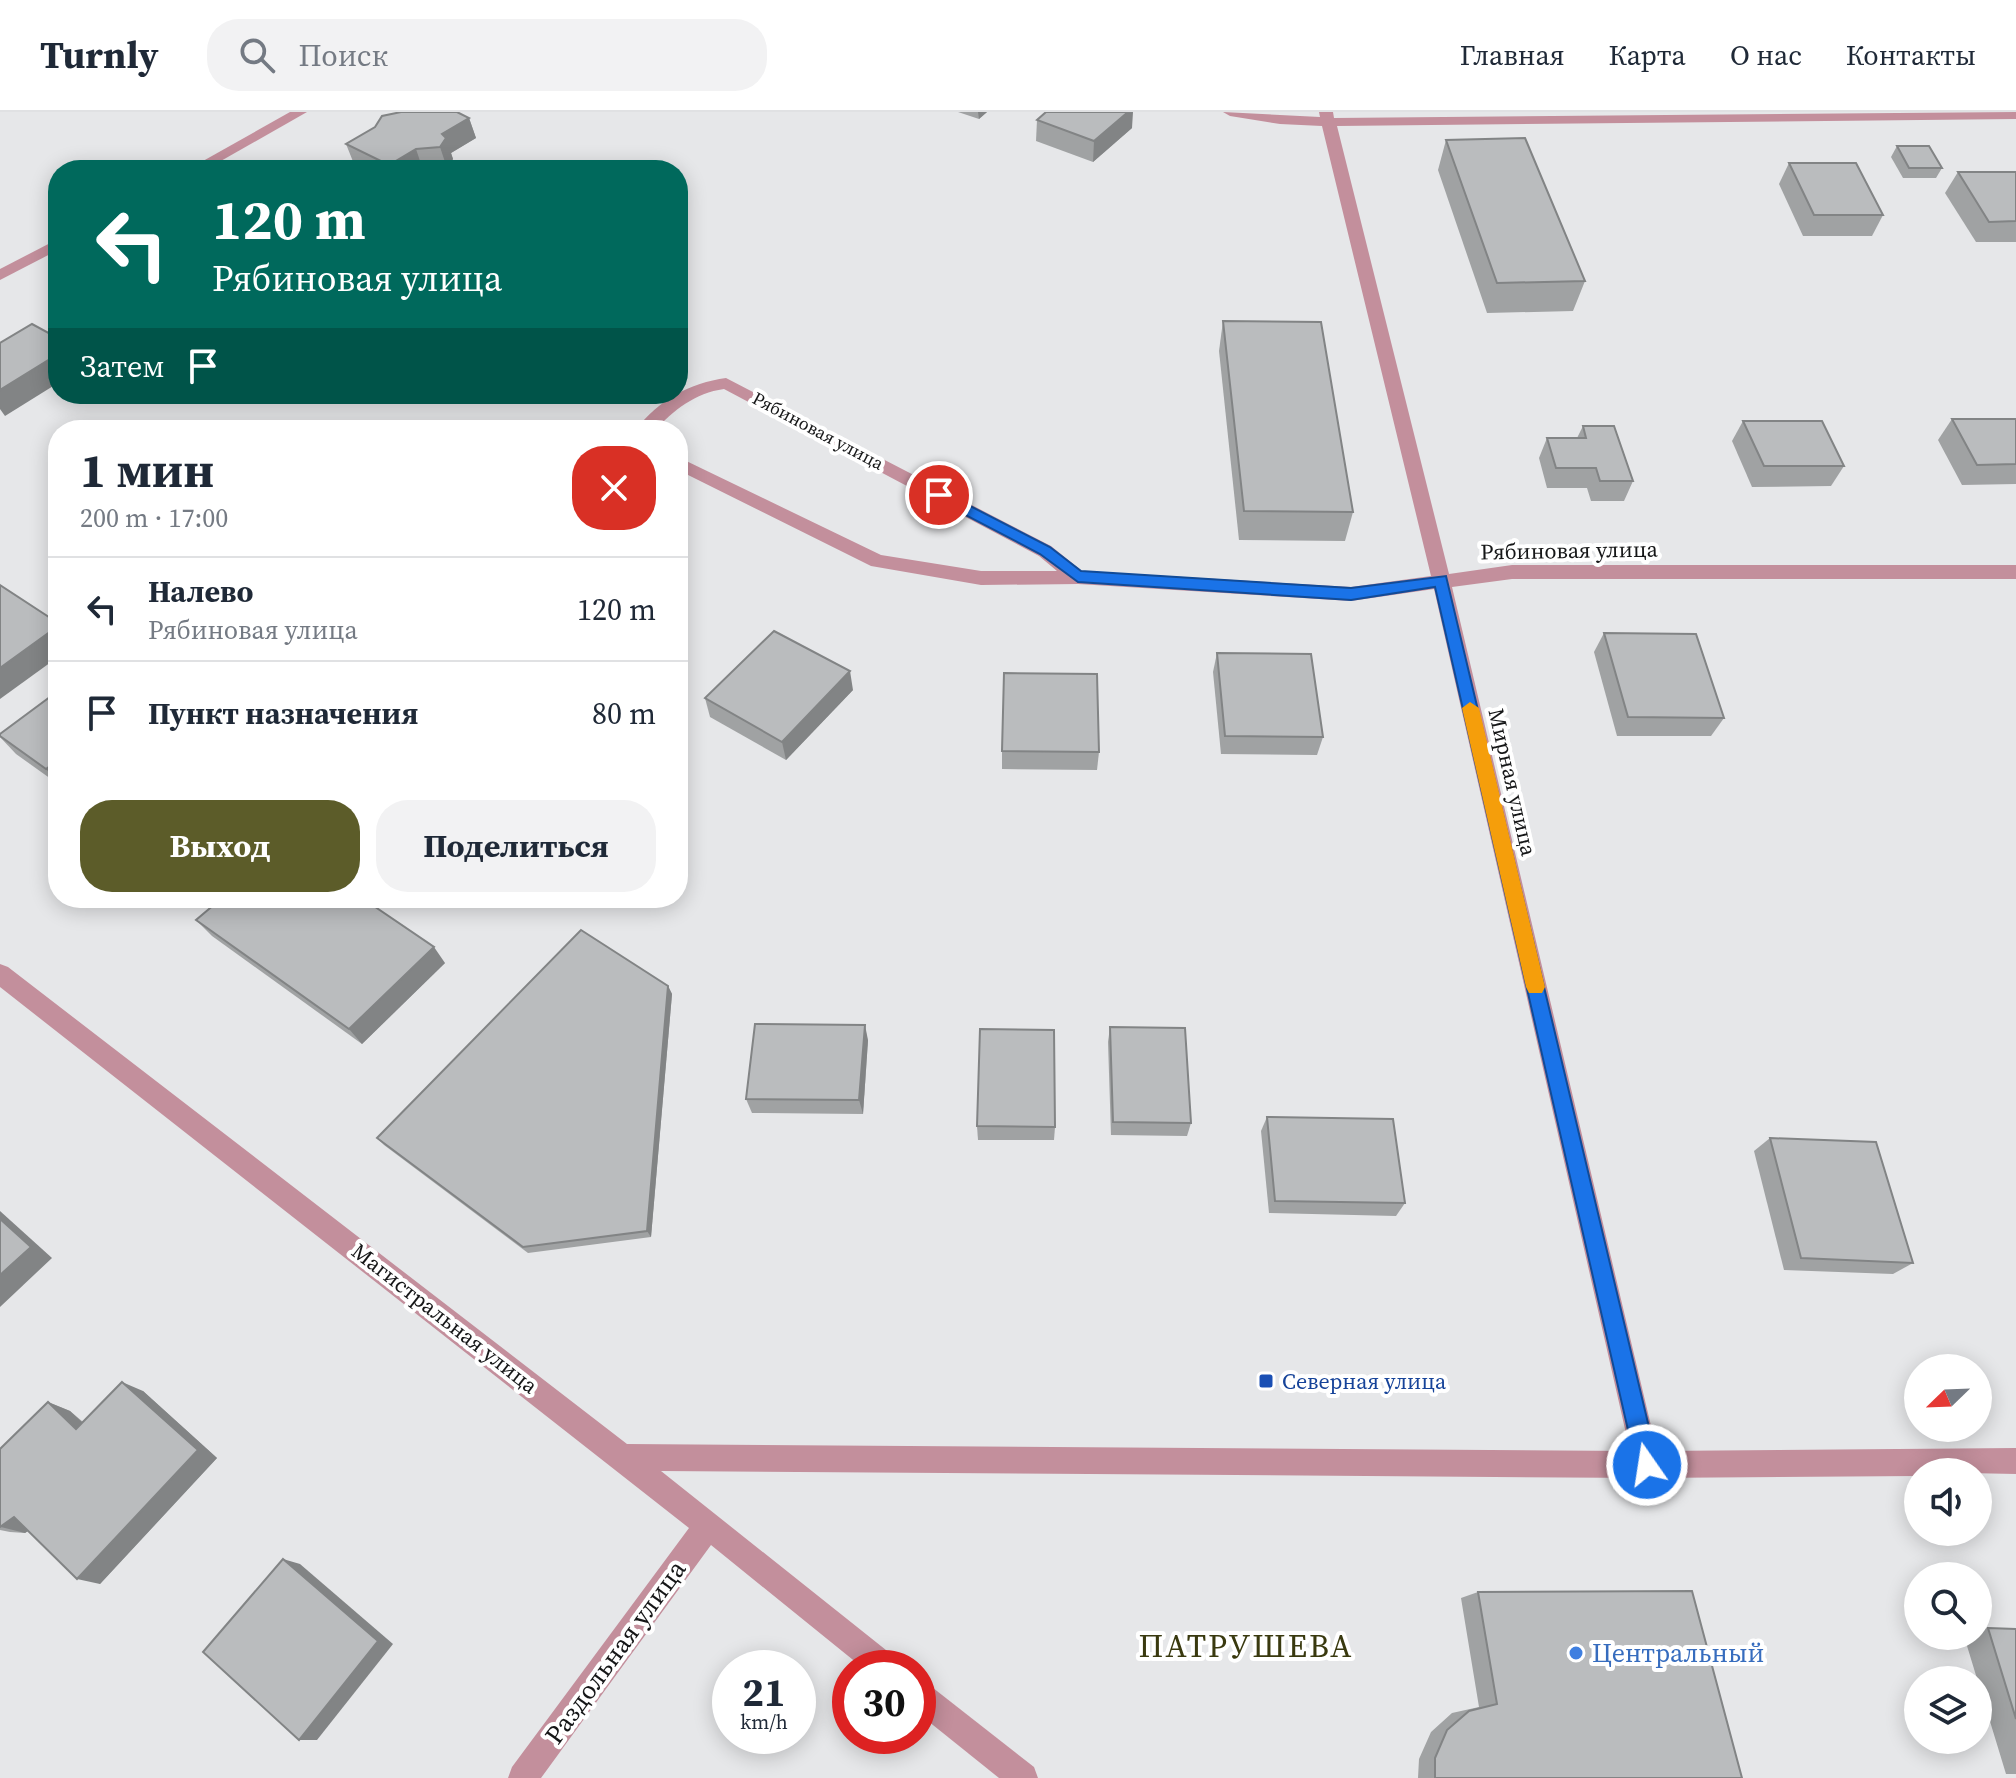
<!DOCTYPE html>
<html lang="ru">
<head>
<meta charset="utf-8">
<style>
	body { margin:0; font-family:"Source Serif 4",serif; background:#f2f2f3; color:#1f2937; height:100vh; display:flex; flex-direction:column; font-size:30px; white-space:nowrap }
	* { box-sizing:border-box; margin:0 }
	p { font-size:26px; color:#747a83 }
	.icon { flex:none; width:44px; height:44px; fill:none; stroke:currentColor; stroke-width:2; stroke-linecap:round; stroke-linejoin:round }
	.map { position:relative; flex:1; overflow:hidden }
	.side { position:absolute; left:48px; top:308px; width:640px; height:488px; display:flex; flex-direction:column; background:#fff; border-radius:32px; box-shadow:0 4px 20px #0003 }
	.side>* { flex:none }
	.top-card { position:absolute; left:48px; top:48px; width:640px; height:244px; border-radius:32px; box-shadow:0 4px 20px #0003; background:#00695c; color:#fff; overflow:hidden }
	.needle { width:52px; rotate:247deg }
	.fabs { position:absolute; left:1904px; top:1242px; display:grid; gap:16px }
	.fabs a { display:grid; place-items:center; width:88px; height:88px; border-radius:50%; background:#fff; box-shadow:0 4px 20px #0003; font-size:40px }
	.speed { position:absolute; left:712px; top:1538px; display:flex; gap:16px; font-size:40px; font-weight:700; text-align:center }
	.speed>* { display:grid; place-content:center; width:104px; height:104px; border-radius:50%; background:#fff; box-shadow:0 4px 20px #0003; line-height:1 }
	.speed small { font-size:20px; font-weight:400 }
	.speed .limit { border:12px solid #d22; background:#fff; color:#111 }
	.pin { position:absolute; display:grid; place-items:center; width:68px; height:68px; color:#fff; margin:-34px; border:4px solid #fff; border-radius:50%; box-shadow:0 2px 8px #0007 }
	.me { position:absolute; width:88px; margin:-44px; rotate:347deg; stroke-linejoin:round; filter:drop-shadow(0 0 6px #0008) }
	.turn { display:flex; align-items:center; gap:28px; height:168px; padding:0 32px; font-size:36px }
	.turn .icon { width:104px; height:104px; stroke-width:2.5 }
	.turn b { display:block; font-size:56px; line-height:68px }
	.then { display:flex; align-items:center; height:76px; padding:0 32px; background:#0003; gap:16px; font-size:30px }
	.round { display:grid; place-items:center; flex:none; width:84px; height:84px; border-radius:32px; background:#f2f2f3 }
	.head { display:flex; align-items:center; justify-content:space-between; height:136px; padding:0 32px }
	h1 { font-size:48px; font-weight:700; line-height:60px }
	.cta { display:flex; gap:16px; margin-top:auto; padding:16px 32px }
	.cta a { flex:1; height:92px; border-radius:32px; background:#5c5c29; color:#fff; font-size:32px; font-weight:700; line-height:92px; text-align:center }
	.cta a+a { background:#f2f2f3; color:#1f2937 }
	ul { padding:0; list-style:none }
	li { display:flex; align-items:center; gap:24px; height:104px; padding:0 32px; border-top:2px solid #e0e1e3 }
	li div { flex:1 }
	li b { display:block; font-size:30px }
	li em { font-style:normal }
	header { display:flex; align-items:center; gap:48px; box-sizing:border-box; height:112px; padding:0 40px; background:#fff; border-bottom:2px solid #e0e1e3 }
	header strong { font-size:38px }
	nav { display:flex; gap:44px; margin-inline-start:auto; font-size:28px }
	.search { width:560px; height:72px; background:#f2f2f3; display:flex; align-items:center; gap:20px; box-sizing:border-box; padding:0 28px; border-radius:32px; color:#747a83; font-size:30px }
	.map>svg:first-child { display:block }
</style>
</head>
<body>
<header>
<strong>Turnly</strong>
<div class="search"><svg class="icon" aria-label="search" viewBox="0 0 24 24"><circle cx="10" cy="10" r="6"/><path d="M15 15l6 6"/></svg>Поиск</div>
<nav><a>Главная</a><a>Карта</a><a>О нас</a><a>Контакты</a></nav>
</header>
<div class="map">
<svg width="2016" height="1666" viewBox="0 0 2016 1666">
	<rect width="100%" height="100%" fill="#e6e7e9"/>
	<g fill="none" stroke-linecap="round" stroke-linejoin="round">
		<g fill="#c38f9c" fill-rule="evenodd">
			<path d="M 290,0 L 307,0 L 205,58 L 187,58 Z"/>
			<path d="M 1223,0 L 1320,5 L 1319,0 L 1333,0 L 1334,6 L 2016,0 L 2016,7 L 1337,14 L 1449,462 L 1512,453 L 2016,453 L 2016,467 L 1512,467 L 1452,475 L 1657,1339 L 2016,1336 L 2016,1362 L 1918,1360 L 1918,1364 L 1647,1366 L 661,1359 L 896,1546 L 900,1556 L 863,1556 L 711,1433 L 541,1666 L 508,1666 L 512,1655 L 689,1416 L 0,875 L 0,852 L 8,855 L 627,1332 L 1630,1339 L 1434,477 L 1351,489 L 1078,472 L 981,473 L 871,454 L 678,358 L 678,345 L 881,443 L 981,459 L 1057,459 L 1039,444 L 724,277 C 695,281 674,298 655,318 L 636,318 C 658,288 690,271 726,266 L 1051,434 L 1082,459 L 1351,475 L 1431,464 L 1322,14 L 1280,12 L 1230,4 Z"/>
			<path d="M 58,127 L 58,138 L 0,168 L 0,157 Z"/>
			<path d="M 918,1567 L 928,1572 L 1034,1655 L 1038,1666 L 999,1666 L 918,1601 Z"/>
		</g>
	</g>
	<g fill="#a0a2a3">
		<path d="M 958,0 L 987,0 L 979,7 Z"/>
		<path d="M 469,6 L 476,26 L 451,41 L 453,47 L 447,56 L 424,58 L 365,58 L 354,52 L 346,32 Z"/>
		<path d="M 1037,8 L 1132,16 L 1093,50 L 1036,29 Z"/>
		<path d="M 1446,28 L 1585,169 L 1573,199 L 1487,201 L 1438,58 Z"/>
		<path d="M 1897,34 L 1942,56 L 1936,66 L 1903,66 L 1891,45 Z"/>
		<path d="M 1789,51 L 1883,103 L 1872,124 L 1803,124 L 1779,72 Z"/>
		<path d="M 1958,60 L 2016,60 L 2016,130 L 1976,130 L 1945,81 Z"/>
		<path d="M 1223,209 L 1353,400 L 1345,429 L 1239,428 L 1219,239 Z"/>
		<path d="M 1952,307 L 2016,307 L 2016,372 L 1962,373 L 1938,328 Z"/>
		<path d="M 1743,309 L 1844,354 L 1831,374 L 1752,375 L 1732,329 Z"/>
		<path d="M 1583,314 L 1633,369 L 1624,389 L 1591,389 L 1587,376 L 1547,376 L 1539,346 L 1547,326 L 1577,326 Z"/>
		<path d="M 1604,521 L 1724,606 L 1711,624 L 1617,624 L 1594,540 Z"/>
		<path d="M 1217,541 L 1323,625 L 1317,643 L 1221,642 L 1213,560 Z"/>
		<path d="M 853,578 L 786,648 L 710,605 L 705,586 Z"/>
		<path d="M 58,579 L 58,672 L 16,642 L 0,625 Z"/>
		<path d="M 1002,639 L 1099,640 L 1097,658 L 1002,657 Z"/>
		<path d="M 196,808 L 445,851 L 362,932 L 212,824 Z"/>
		<path d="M 668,874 L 672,882 L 651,1125 L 528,1141 L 384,1033 L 377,1026 Z"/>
		<path d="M 1110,915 L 1191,1011 L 1187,1024 L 1111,1023 L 1108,930 Z"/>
		<path d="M 868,928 L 863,1002 L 752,1001 L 746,987 Z"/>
		<path d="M 1267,1005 L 1405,1091 L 1396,1104 L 1269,1101 L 1261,1019 Z"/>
		<path d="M 977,1014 L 1055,1015 L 1054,1028 L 978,1028 Z"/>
		<path d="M 1770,1026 L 1913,1151 L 1893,1162 L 1784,1158 L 1754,1039 Z"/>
		<path d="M 143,1279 L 217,1346 L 100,1472 L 28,1419 L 25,1421 L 10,1420 L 0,1418 L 0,1337 L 48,1290 L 70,1299 L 83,1310 Z"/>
		<path d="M 1478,1480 L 1742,1666 L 1418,1666 L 1419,1647 L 1431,1620 L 1452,1601 L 1479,1595 L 1461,1486 Z"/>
		<path d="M 1988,1516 L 2016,1517 L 2016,1662 L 2006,1662 L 1964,1524 L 1978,1524 L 1978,1517 Z"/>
	</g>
	<g fill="#828485">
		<path d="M 978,0 L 987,0 L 979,7 Z"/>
		<path d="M 1128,0 L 1133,0 L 1132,16 L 1093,50 L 1094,29 Z"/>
		<path d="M 469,6 L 476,26 L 451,41 L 453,47 L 447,56 L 440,35 L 442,22 Z"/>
		<path d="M 416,37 L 423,58 L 390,58 L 389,53 Z"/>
		<path d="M 58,242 L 58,271 L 5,304 L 0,297 L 0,278 Z"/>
		<path d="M 58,514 L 58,545 L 0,587 L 0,556 Z"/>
		<path d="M 850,559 L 853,578 L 786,648 L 782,630 Z"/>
		<path d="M 58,648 L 58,670 L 46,657 Z"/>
		<path d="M 434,835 L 445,851 L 362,932 L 349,917 Z"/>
		<path d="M 668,874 L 672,882 L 651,1125 L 647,1119 Z"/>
		<path d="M 865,913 L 868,928 L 863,1002 L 859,988 Z"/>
		<path d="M 0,1099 L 52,1146 L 0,1195 Z"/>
		<path d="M 122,1270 L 143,1279 L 217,1346 L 100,1472 L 77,1467 Z"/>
		<path d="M 48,1290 L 70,1299 L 98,1325 L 76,1317 Z"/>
		<path d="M 14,1405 L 38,1412 L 25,1421 L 1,1415 Z"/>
		<path d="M 283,1447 L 300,1452 L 393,1532 L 317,1628 L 299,1628 Z"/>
	</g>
	<g fill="#babcbe" stroke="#828485" stroke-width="2">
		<path d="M 401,0 L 457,0 L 469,6 L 442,22 L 446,26 L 440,35 L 416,37 L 389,53 L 346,32 L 375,15 L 382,4 Z"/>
		<path d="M 1046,0 L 1128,0 L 1094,29 L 1037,8 Z"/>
		<path d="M 1525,26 L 1585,169 L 1497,171 L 1446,28 Z"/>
		<path d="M 1897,34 L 1929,34 L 1942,56 L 1909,56 Z"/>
		<path d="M 1789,51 L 1856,51 L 1883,103 L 1814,103 Z"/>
		<path d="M 1958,60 L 2016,60 L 2016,109 L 1989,110 Z"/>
		<path d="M 1223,209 L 1321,210 L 1353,400 L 1244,399 Z"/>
		<path d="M 32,212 L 58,226 L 58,242 L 0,278 L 0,231 Z"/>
		<path d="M 1952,307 L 2016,307 L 2016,352 L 1977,353 Z"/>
		<path d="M 1743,309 L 1822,309 L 1844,354 L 1764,354 Z"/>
		<path d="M 1583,314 L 1614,314 L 1633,369 L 1600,369 L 1596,356 L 1556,356 L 1547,326 L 1586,326 Z"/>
		<path d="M 0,473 L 58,511 L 58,514 L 0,556 Z"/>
		<path d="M 774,519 L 850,559 L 782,630 L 705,586 Z"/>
		<path d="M 1604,521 L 1696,522 L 1724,606 L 1628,605 Z"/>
		<path d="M 1217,541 L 1311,542 L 1323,625 L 1225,624 Z"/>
		<path d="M 1004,561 L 1097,562 L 1099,640 L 1002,639 Z"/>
		<path d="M 58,579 L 58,648 L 46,657 L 0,624 L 0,622 Z"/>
		<path d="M 222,786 L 362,786 L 434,835 L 349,917 L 196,808 Z"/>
		<path d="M 581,818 L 668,874 L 647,1119 L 523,1135 L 377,1026 Z"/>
		<path d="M 755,912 L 865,913 L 859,988 L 746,987 Z"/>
		<path d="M 1110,915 L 1185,916 L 1191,1011 L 1113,1010 Z"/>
		<path d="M 980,917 L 1054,918 L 1055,1015 L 977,1014 Z"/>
		<path d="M 1267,1005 L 1393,1007 L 1405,1091 L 1275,1089 Z"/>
		<path d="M 1770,1026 L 1876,1030 L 1913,1151 L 1801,1146 Z"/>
		<path d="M 0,1107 L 31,1135 L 0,1163 Z"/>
		<path d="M 122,1270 L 198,1338 L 77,1467 L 14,1405 L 0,1415 L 0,1337 L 48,1290 L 76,1317 Z"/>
		<path d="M 283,1447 L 378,1529 L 299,1628 L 203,1540 Z"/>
		<path d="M 1692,1479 L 1742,1666 L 1435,1666 L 1435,1646 L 1447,1618 L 1469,1599 L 1497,1592 L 1478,1480 Z"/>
		<path d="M 1988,1516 L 2016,1517 L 2016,1607 Z"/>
	</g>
	<path fill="#1a73e8" stroke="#114b97" stroke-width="2" d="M 939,378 L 1050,435 L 1081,459 L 1351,476 L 1446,464 L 1658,1353 L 1655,1360 L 1647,1364 L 1639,1360 L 1636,1353 L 1435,475 L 1351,488 L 1078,470 L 1040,442 L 933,386 L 931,383 Z"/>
	<path fill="#f59e0b" d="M 1470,590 L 1479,596 L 1545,875 L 1542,881 L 1529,881 L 1526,875 L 1462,596 Z"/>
	<rect fill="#1a4fb4" stroke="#fff" stroke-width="3" x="1258" y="1261" width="16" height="16" rx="4"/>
	<circle fill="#3f7fe0" stroke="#fff" stroke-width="3" cx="1576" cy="1541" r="8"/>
	<g text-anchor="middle" stroke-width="8" stroke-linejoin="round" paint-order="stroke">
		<g font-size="18" fill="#151617" stroke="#fff">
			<text transform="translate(818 319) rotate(28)" y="6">Рябиновая улица</text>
		</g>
		<g font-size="22" fill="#151617" stroke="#fff">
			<text transform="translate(1569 438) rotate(-1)" y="8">Рябиновая улица</text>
			<text transform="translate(1513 670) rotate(77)" y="8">Мирная улица</text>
			<text transform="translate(445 1206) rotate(38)" y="8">Магистральная улица</text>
		</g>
		<g font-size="22" fill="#164399" stroke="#fff" text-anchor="start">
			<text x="1282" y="1277">Северная улица</text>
		</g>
		<g font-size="26" fill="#151617" stroke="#fff">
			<text transform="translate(615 1540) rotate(-54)" y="9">Раздольная улица</text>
		</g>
		<g font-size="26" fill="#366cbe" stroke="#fff" text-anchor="start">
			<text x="1592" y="1550">Центральный</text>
		</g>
		<g font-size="32" letter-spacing="2" fill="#39390f" stroke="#fff">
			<text x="1246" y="1545">ПАТРУШЕВА</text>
		</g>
	</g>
</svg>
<div class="fabs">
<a><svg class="needle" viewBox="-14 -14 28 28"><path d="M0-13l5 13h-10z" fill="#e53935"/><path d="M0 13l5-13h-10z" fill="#747a83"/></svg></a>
<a><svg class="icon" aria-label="sound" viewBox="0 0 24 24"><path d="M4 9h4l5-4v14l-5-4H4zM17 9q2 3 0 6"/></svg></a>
<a><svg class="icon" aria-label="search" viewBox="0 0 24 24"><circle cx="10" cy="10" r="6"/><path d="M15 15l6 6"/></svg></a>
<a><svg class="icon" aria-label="layers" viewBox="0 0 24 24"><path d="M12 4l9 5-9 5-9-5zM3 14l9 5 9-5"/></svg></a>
</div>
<div class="speed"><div>21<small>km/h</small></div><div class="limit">30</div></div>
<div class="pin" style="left:939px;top:383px;background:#d93025"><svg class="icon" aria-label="arrive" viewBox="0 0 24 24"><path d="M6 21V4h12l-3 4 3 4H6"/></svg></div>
<svg class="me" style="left:1647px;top:1353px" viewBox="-20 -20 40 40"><circle r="17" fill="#1a73e8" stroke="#fff" stroke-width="3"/><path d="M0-11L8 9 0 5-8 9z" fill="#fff"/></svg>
<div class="top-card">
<div class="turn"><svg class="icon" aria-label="left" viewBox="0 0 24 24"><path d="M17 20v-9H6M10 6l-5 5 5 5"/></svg><div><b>120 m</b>Рябиновая улица</div></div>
<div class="then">Затем<svg class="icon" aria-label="arrive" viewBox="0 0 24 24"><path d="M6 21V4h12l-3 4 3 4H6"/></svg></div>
</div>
<section class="side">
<div class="head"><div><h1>1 мин</h1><p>200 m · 17:00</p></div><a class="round" style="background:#d93025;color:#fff"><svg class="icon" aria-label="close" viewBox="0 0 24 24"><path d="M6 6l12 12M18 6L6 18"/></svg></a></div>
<ul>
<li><svg class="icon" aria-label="left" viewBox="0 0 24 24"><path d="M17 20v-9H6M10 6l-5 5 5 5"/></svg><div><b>Налево</b><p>Рябиновая улица</p></div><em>120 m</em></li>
<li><svg class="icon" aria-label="arrive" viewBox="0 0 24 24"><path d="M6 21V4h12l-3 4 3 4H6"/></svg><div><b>Пункт назначения</b></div><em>80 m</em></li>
</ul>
<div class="cta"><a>Выход</a><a>Поделиться</a></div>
</section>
</div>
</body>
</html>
